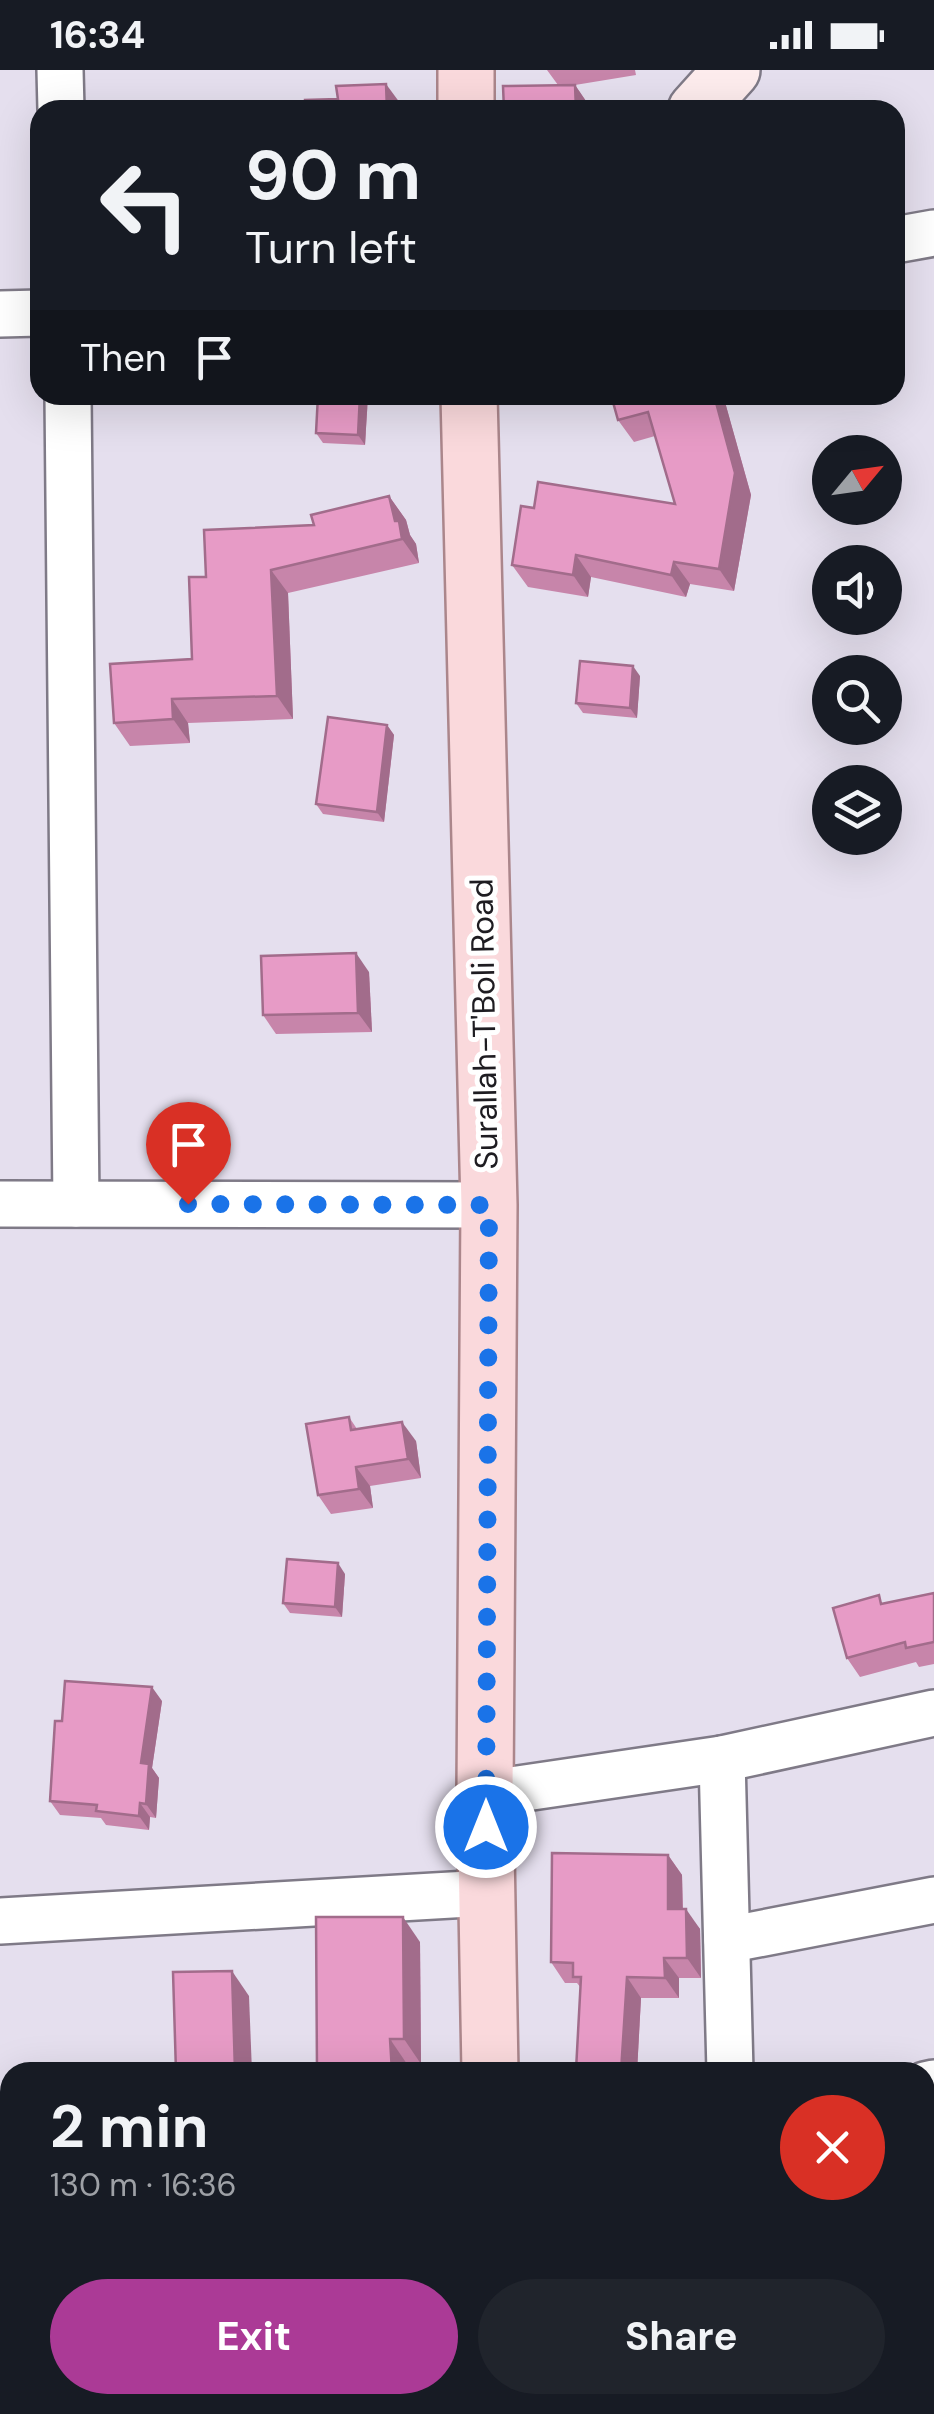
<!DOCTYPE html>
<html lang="en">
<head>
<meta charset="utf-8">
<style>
	body { margin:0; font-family:"DM Sans",sans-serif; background:#20242c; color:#f1f3f6; height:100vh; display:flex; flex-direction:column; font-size:38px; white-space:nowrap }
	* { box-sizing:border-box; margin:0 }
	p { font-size:32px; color:#9ea1a6 }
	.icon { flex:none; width:55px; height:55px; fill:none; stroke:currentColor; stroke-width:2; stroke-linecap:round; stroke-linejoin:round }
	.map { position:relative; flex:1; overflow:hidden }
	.sheet { position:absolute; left:0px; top:1992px; width:935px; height:352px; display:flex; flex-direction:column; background:#171b24; border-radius:30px 30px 0 0; box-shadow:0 10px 40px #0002 }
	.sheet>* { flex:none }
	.guide { position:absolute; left:30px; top:30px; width:875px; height:305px; border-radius:30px; box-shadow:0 10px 40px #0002; background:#171b24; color:#f1f3f6; overflow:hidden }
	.needle { width:65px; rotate:61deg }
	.buttons { position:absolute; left:812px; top:365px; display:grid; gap:20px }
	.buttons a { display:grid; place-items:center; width:90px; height:90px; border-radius:50%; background:#171b24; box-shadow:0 10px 40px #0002; font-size:50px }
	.pin { position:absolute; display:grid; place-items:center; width:85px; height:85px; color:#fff; margin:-102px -42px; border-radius:50% 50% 50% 0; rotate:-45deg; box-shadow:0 0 10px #0007 }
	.pin .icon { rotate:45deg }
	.me { position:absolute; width:110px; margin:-55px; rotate:0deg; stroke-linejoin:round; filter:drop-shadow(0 0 8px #0008) }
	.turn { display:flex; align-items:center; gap:35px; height:210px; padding:0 50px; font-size:45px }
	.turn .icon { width:130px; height:130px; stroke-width:2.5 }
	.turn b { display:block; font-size:70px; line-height:85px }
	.then { display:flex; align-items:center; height:95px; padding:0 50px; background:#0003; gap:20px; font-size:38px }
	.round { display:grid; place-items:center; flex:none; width:105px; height:105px; border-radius:52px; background:#20242c }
	.head { display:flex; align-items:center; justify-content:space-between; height:170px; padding:0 50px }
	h1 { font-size:60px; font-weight:700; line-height:75px }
	.action { display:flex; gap:20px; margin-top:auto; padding:20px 50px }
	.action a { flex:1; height:115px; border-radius:60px; background:#ab3a96; color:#fff; font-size:40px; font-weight:700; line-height:115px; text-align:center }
	.action a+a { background:#20242c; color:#f1f3f6 }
	.status { display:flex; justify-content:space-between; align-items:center; height:70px; padding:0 50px; background:#171b24; direction:ltr }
	.status svg { height:28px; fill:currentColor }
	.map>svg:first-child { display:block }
</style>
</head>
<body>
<div class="status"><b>16:34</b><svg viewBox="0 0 49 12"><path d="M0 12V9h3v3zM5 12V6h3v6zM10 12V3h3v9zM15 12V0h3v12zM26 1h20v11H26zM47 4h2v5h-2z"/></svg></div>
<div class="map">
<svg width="934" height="2344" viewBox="0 0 934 2344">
	<rect width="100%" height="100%" fill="#e5dfee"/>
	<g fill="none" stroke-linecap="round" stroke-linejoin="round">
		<g stroke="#7f7a87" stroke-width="50">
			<g id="street">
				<path d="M 60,0 L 61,40"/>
				<path d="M 895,170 L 934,163"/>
				<path d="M 0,244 L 40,243"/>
				<path d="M 68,325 L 76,1134"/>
				<path d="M 0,1134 L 489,1135"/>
				<path d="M 722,1689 L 730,2002"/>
				<path d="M 485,1724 L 722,1689 L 934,1643"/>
				<path d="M 0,1851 L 486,1823"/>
				<path d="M 727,1870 L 934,1830"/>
				<path d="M 925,2015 L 934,2013"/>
				<path d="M 925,2195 L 934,2193"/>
				<path d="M 730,2344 L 731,2335"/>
			</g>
		</g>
		<g stroke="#7f7a87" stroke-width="60">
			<path id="secondary" d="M 696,40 L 732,0"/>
		</g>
		<g stroke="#ab868b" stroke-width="60">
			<g id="primary">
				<path d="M 466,40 L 466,0"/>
				<path d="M 469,325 L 489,1135 L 485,1724 L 490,2002"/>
				<path d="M 498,2335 L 498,2344"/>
			</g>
		</g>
		<use href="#street" stroke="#fff" stroke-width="45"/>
		<use href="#secondary" stroke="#fdeced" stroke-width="55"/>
		<use href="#primary" stroke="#fad9dc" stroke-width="55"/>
	</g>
	<g fill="#c785aa">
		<path d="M 547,0 L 635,0 L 636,5 L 575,15 L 588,34 L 588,40 L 504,40 L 558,15 Z"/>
		<path d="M 318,325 L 368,325 L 365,375 L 323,373 L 316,363 Z"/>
		<path d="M 611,325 L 723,325 L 751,425 L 734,521 L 690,514 L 686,527 L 591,507 L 588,527 L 528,517 L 512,495 L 534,438 L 675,434 L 655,366 L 634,372 L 618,350 Z"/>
		<path d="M 389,426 L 406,450 L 410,465 L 416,474 L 419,493 L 288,523 L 293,649 L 188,653 L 190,673 L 130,676 L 114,653 L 192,589 L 206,507 L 314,455 Z"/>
		<path d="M 640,606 L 637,648 L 583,643 L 576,633 Z"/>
		<path d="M 387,655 L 394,665 L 384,752 L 323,744 L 316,734 Z"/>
		<path d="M 369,902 L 372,962 L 276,964 L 263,945 Z"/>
		<path d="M 349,1347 L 357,1359 L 416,1371 L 421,1408 L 370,1416 L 373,1438 L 331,1444 L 318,1425 Z"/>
		<path d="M 345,1504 L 342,1547 L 290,1543 L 283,1533 Z"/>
		<path d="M 934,1523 L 934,1594 L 919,1597 L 916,1592 L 860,1607 L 847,1588 L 884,1533 Z"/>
		<path d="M 162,1631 L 152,1698 L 159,1708 L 156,1748 L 150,1747 L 149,1760 L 106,1755 L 101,1748 L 60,1745 L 50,1731 L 62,1651 Z"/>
		<path d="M 668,1785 L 682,1805 L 683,1839 L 700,1859 L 701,1908 L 679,1908 L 679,1928 L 641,1928 L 637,2002 L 552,2002 L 576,2000 L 581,1918 L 577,1913 L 565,1913 L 551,1892 Z"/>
		<path d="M 420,1872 L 421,1994 L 407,1994 L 408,2002 L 317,2002 Z"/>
		<path d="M 311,2335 L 421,2335 L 421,2344 L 317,2344 Z"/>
	</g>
	<g fill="#a26c8b">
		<path d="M 386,14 L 400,33 L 400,40 L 387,40 Z"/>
		<path d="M 575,15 L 588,34 L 588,40 L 576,40 Z"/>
		<path d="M 360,325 L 368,325 L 365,375 L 358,365 Z"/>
		<path d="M 714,325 L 723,325 L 751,425 L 734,521 L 719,499 Z"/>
		<path d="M 389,426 L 406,450 L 410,465 L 416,474 L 419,493 L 402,469 L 395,451 Z"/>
		<path d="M 576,485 L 591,507 L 588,527 L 573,505 Z"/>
		<path d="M 674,492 L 690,514 L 686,527 L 671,505 Z"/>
		<path d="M 271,500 L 288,523 L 293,649 L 277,626 Z"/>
		<path d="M 633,596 L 640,606 L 637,648 L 630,638 Z"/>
		<path d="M 172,629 L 188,653 L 190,673 L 173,649 Z"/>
		<path d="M 387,655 L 394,665 L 384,752 L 377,742 Z"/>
		<path d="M 356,883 L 369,902 L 372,962 L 358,943 Z"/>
		<path d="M 402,1352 L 416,1371 L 421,1408 L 408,1389 Z"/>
		<path d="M 356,1397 L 370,1416 L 373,1438 L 359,1419 Z"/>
		<path d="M 338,1493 L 345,1504 L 342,1547 L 335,1537 Z"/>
		<path d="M 152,1617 L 162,1631 L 152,1698 L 159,1708 L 156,1748 L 146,1734 L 141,1693 Z"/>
		<path d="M 140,1733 L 150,1747 L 149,1760 L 139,1746 Z"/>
		<path d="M 668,1785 L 682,1805 L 683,1860 L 668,1839 Z"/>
		<path d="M 686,1839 L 700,1859 L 701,1908 L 687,1888 Z"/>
		<path d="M 403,1847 L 420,1872 L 421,1994 L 404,1969 Z"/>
		<path d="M 664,1888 L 679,1908 L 679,1928 L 665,1908 Z"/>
		<path d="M 232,1901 L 249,1926 L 252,2002 L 235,2002 Z"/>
		<path d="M 627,1907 L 641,1928 L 637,2002 L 621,2002 Z"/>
		<path d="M 390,1969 L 407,1994 L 408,2002 L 392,2002 Z"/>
		<path d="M 125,2335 L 140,2335 L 140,2344 L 126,2344 Z"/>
		<path d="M 412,2335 L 421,2335 L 421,2344 L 418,2344 Z"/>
		<path d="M 908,2335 L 913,2335 L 915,2344 L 909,2344 Z"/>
	</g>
	<g fill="#e79bc6" stroke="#a26c8b" stroke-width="2.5">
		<path d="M 386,14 L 387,40 L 305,40 L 305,30 L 338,29 L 336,16 Z"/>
		<path d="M 575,15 L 576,40 L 504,40 L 503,16 Z"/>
		<path d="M 318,325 L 360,325 L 358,365 L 316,363 Z"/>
		<path d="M 611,325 L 714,325 L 735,403 L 719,499 L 674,492 L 671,505 L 576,485 L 573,505 L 512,495 L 521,436 L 534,438 L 538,412 L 675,434 L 648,342 L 618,350 Z"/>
		<path d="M 389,426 L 395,451 L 399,451 L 402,469 L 271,500 L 277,626 L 172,629 L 173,649 L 114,653 L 110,594 L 192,589 L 189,507 L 206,507 L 204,460 L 314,455 L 311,445 Z"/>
		<path d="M 580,591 L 633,596 L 630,638 L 576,633 Z"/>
		<path d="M 328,647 L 387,655 L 377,742 L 316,734 Z"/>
		<path d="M 356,883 L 358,943 L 263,945 L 261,886 Z"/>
		<path d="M 349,1347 L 351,1360 L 402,1352 L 408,1389 L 356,1397 L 359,1419 L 318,1425 L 306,1354 Z"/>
		<path d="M 287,1489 L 338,1493 L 335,1537 L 283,1533 Z"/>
		<path d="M 934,1523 L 934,1572 L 906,1578 L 905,1572 L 847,1588 L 833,1538 L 879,1525 L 881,1534 Z"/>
		<path d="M 65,1611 L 152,1617 L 141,1693 L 149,1694 L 146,1734 L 140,1733 L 139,1746 L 96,1741 L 97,1735 L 50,1731 L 55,1651 L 62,1651 Z"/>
		<path d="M 552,1783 L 668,1785 L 668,1839 L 686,1839 L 687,1888 L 664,1888 L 665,1908 L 627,1907 L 621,2002 L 552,2002 L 552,1996 L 576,2000 L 581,1907 L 573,1907 L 573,1893 L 551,1892 Z"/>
		<path d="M 316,1847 L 403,1847 L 404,1969 L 390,1969 L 392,2002 L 317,2002 Z"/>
		<path d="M 232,1901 L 235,2002 L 176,2002 L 173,1902 Z"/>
		<path d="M 929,2078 L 934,2078 L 934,2142 L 930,2142 Z"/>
		<path d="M 52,2335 L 125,2335 L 126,2344 L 52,2344 Z"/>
		<path d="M 311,2335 L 412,2335 L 412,2336 L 347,2341 L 346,2335 Z"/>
		<path d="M 796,2335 L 908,2335 L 909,2344 L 785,2344 L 784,2337 Z"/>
	</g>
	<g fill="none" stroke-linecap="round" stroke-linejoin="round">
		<path stroke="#1a73e8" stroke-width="18" stroke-dasharray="0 32.4" d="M 188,1134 L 489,1135 L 486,1757"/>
	</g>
	<g text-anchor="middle" stroke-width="10" stroke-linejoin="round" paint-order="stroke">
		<g font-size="32" fill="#1e1c21" stroke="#fff">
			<text transform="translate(484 954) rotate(-91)" y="11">Surallah-T'Boli Road</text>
		</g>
	</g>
</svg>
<div class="buttons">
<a><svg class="needle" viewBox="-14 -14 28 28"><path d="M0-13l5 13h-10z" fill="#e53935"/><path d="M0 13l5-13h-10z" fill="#9ea1a6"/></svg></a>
<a><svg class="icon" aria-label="sound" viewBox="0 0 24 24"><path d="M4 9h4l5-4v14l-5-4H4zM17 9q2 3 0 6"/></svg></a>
<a><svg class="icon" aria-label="search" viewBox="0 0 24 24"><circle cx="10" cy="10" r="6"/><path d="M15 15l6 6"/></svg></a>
<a><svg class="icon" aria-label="layers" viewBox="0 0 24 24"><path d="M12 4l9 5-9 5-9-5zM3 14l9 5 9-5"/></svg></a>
</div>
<div class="pin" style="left:188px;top:1134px;background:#d93025"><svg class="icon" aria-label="arrive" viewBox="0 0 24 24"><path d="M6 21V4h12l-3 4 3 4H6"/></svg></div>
<svg class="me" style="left:486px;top:1757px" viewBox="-20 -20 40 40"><circle r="17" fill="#1a73e8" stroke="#fff" stroke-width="3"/><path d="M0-11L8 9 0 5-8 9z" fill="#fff"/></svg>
<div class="guide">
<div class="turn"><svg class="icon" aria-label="left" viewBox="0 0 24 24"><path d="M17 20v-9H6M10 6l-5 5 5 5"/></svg><div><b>90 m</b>Turn left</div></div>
<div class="then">Then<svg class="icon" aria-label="arrive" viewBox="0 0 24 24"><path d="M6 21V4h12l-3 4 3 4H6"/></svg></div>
</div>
<section class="sheet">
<div class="head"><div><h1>2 min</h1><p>130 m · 16:36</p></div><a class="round" style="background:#d93025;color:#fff"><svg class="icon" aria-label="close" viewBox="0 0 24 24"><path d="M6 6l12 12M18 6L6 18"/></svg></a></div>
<div class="action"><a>Exit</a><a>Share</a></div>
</section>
</div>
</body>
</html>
